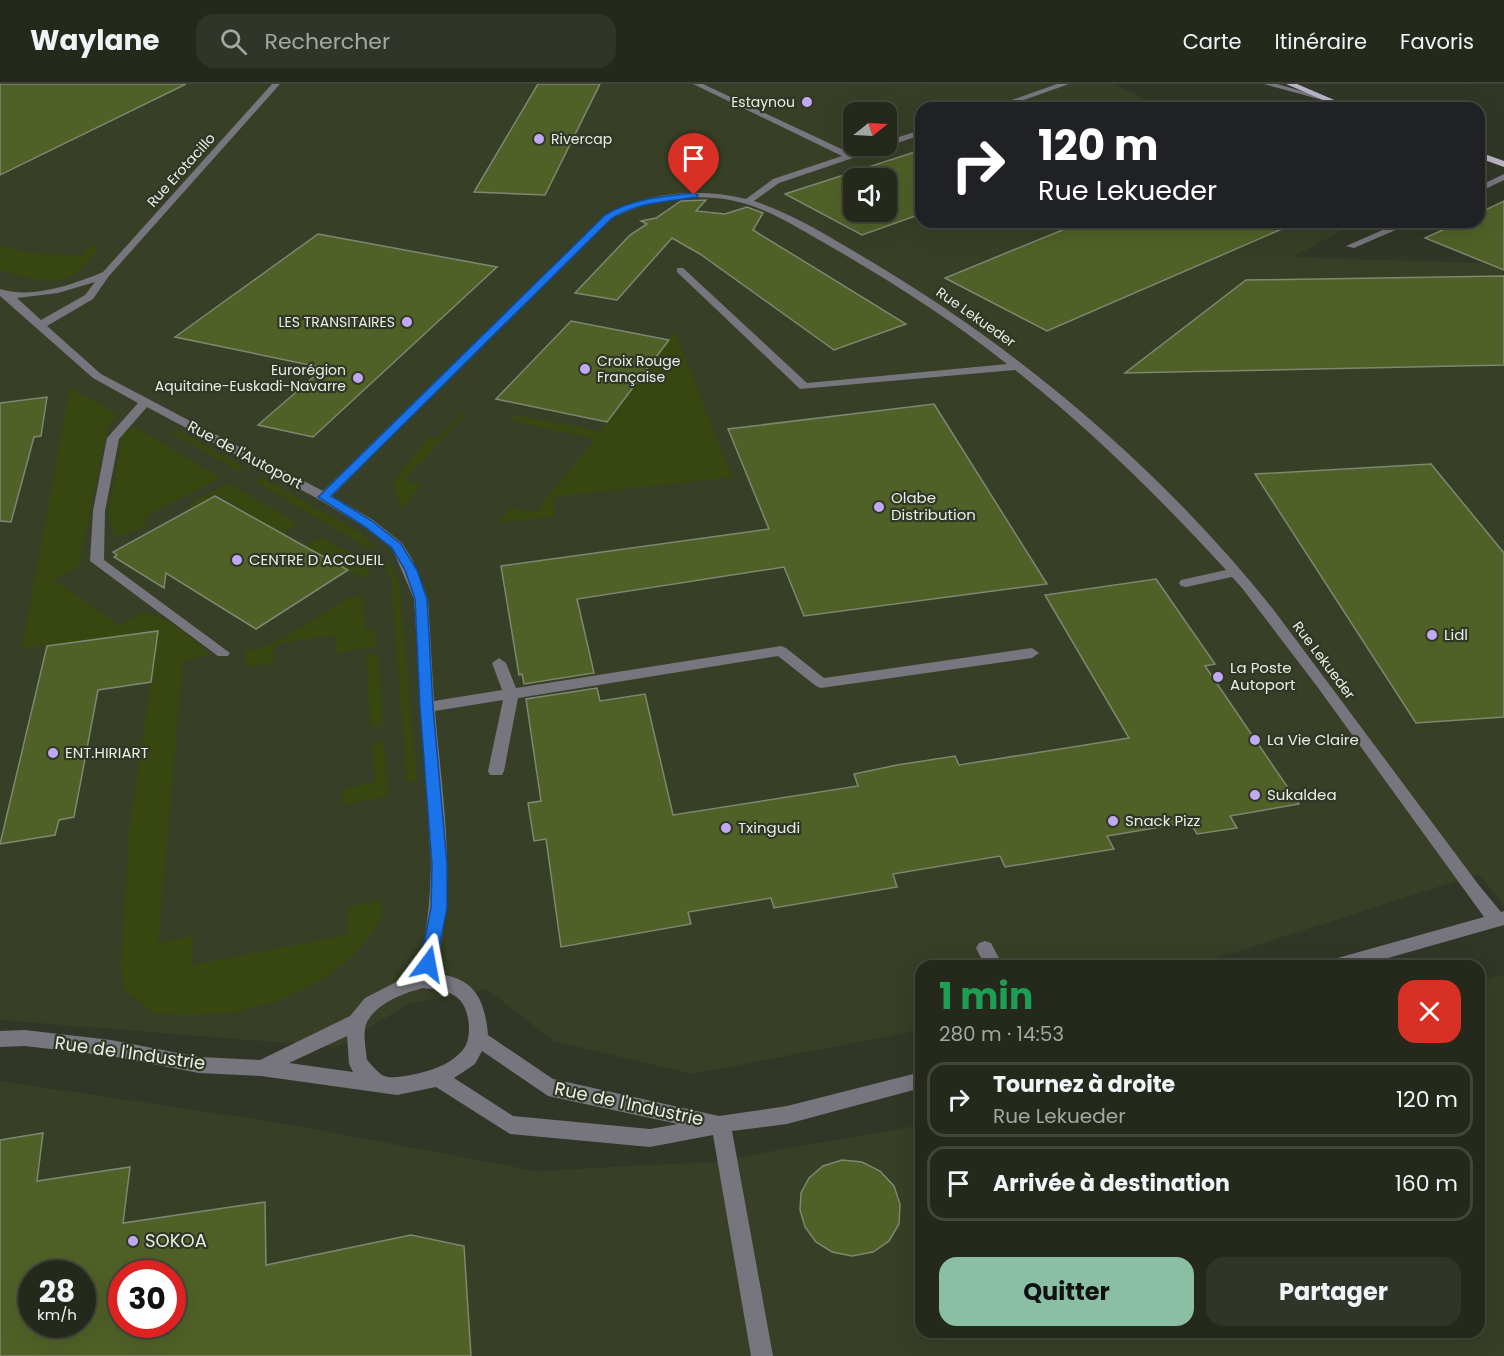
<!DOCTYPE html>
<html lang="fr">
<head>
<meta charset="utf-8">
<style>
	body { margin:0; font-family:Poppins,sans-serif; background:#313529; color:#f1f3f6; height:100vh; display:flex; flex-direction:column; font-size:22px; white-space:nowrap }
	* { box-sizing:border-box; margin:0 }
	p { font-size:20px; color:#a3a6a3 }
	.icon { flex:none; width:33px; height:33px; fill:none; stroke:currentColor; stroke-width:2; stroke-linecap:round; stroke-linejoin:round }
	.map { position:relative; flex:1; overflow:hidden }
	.drawer { position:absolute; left:915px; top:876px; width:570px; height:378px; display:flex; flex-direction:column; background:#25291c; border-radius:18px; box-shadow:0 6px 24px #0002,0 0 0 2px #42453b }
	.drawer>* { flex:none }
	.top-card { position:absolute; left:915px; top:18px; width:570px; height:126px; border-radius:18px; box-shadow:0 6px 24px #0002,0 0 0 2px #42453b; background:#202124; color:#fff; overflow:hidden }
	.needle { width:39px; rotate:72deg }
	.buttons { position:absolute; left:843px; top:18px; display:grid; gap:12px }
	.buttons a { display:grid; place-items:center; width:54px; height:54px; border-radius:12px; background:#25291c; box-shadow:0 6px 24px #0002,0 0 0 2px #42453b; font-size:30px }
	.speed { position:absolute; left:18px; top:1176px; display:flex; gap:12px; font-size:30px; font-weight:700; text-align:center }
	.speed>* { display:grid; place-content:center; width:78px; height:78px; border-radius:50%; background:#25291c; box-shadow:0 6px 24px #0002,0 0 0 2px #42453b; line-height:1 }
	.speed small { font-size:15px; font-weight:400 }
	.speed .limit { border:9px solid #d22; background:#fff; color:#111 }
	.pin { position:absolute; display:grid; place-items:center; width:51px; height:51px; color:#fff; margin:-62px -26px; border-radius:50% 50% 50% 0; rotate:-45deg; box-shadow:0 0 6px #0007 }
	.pin .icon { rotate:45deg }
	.me { position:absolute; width:66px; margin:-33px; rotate:13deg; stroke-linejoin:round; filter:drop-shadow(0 0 4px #0008) }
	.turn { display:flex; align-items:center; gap:21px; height:126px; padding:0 24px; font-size:27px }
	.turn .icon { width:78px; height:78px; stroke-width:2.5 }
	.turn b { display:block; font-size:42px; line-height:51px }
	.round { display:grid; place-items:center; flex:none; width:63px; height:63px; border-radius:18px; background:#313529 }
	.head { display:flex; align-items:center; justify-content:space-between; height:102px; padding:0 24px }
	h1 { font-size:36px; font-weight:700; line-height:45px; color:#1e9e55 }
	.action { display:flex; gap:12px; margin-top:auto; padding:12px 24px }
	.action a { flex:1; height:69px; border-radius:18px; background:#8abfa5; color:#111; font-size:24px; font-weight:700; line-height:69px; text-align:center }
	.action a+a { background:#313529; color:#f1f3f6 }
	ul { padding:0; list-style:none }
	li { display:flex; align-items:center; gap:18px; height:75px; margin:0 12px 9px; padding:0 12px; border:3px solid #42453b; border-radius:18px }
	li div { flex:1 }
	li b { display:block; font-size:22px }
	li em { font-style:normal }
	header { display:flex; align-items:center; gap:36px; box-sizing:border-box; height:84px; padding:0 30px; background:#25291c; border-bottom:2px solid #42453b }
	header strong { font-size:28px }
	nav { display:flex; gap:33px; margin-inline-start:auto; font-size:21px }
	.search { width:420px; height:54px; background:#313529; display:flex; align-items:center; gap:15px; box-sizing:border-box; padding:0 21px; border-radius:18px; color:#a3a6a3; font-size:22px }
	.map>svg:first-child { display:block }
</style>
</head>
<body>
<header>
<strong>Waylane</strong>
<div class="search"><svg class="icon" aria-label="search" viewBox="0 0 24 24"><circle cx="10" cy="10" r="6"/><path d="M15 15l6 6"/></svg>Rechercher</div>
<nav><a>Carte</a><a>Itinéraire</a><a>Favoris</a></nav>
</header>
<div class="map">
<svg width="1504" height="1272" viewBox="0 0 1504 1272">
	<rect width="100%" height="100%" fill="#313726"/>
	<g fill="#373f26" fill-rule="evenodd">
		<path d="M 0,0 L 1114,0 L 1162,24 L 921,24 L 921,138 L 1359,138 L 1292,173 L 1504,180 L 1504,821 L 1478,790 L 1192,882 L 921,882 L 921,946 L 692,990 L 553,957 L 487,905 L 408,920 L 338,963 L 0,936 ZM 854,28 L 886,28 L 886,62 L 854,62 ZM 854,94 L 886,94 L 886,128 L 854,128 Z"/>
		<path d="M 1504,891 L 1504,1272 L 0,1272 L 0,997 L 281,1039 L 536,1087 L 710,1078 L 921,1041 L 921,1248 L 1479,1248 L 1479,897 ZM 32,1190 L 82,1190 L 82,1240 L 32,1240 ZM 122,1190 L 172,1190 L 172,1240 L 122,1240 Z"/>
	</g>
	<g fill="#38470f">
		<path d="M 89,162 L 100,163 C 92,171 83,184 74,190 C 51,204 23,192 0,186 L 0,162 L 32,169 L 82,172 Z"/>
		<path d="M 675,248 L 732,393 L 553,413 L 556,432 L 498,439 L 510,424 L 538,428 L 547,413 L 596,355 L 509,336 L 514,331 L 601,347 Z"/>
		<path d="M 70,303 L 118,331 L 107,344 L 79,482 L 54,496 L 120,542 L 143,528 C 170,534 191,553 210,571 L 183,576 L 158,859 L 193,852 L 192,881 L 348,851 L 348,823 L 381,816 L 382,832 L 374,847 L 355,869 L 325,894 L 284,915 L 234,928 L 185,931 L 153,929 L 124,906 L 121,882 L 129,747 L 158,548 L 22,564 Z"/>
		<path d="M 463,328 L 466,329 L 404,396 L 423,400 L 400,425 L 393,398 L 429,353 L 437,355 Z"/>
		<path d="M 135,343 L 221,394 L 146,432 L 147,442 L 114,454 L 108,429 L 123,349 Z"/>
		<path d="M 178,346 L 245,384 L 239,387 L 170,348 Z"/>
		<path d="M 263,394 L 359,448 L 375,463 L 368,464 L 256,398 Z"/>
		<path d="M 229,399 L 297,439 L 283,450 L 217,411 L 194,424 L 188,420 Z"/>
		<path d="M 321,453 L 365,478 L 370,491 L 363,494 L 304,462 Z"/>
		<path d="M 388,477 L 399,499 L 417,696 L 407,698 L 391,494 L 382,479 Z"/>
		<path d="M 363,512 L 365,546 L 374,545 L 377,562 L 336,569 L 335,551 L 275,560 L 273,580 L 246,583 L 245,564 L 255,567 L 283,554 L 349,514 Z"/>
		<path d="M 378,569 L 383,641 L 371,643 L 366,571 Z"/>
		<path d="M 384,657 L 388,712 L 343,721 L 342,705 L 375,698 L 372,659 Z"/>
	</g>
	<g fill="#506127" stroke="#7f8672" stroke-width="1.5" fill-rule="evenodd">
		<path d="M 0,0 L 186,0 L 0,91 Z"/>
		<path d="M 538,0 L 600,0 L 545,111 L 474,108 Z"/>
		<path d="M 921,66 L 921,130 L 862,151 L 785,110 ZM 854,94 L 886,94 L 886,128 L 854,128 Z"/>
		<path d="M 706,116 L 696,127 L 725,130 L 747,123 L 763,129 L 753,146 L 906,240 L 834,266 L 700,170 L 672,154 L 617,216 L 575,209 L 630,151 L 647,140 L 641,137 L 656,134 L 681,117 Z"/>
		<path d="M 1504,117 L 1504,186 L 1425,154 L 1460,138 L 1479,138 L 1479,129 Z"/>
		<path d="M 1082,138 L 1298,138 L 1047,247 L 945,194 Z"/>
		<path d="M 318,150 L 497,183 L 313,353 L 258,341 L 324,284 L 175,253 Z"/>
		<path d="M 1504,192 L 1504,281 L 1125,289 L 1246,196 Z"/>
		<path d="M 571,237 L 669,256 L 607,338 L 496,315 Z"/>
		<path d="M 47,313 L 41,352 L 34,353 L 11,438 L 0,437 L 0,319 Z"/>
		<path d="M 934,320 L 1047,500 L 804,532 L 784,483 L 577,515 L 594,589 L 524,600 L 522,590 L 519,591 L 501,482 L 769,445 L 728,345 Z"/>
		<path d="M 1431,380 L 1504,469 L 1504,633 L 1416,639 L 1255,390 Z"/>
		<path d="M 215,412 L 304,462 L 348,486 L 256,545 L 166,489 L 164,504 L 114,473 L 117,471 L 113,468 Z"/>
		<path d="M 1156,495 L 1215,580 L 1205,582 L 1299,720 L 1230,732 L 1237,744 L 1197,750 L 1190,738 L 1107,752 L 1114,765 L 1005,783 L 1000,772 L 893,790 L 897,803 L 774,824 L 771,814 L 688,828 L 691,840 L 561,863 L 546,755 L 534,757 L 528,719 L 541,717 L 526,615 L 597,604 L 600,617 L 645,610 L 673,731 L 858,702 L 854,690 L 897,681 L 955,672 L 959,681 L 1129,654 L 1045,511 Z"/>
		<path d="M 158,547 L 151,598 L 98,606 L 74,733 L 59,736 L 55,751 L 0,760 L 47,562 Z"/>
		<path d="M 43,1049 L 37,1097 L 130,1083 L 123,1139 L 265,1118 L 266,1181 L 411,1151 L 464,1162 L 471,1272 L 0,1272 L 0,1056 ZM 32,1190 L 82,1190 L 82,1240 L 32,1240 ZM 122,1190 L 172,1190 L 172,1240 L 122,1240 Z"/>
		<path d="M 842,1076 L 862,1078 L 880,1087 L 894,1102 L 900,1120 L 899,1140 L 889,1157 L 873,1168 L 852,1172 L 832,1168 L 816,1158 L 805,1143 L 800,1126 L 801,1109 L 809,1094 L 823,1082 Z"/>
	</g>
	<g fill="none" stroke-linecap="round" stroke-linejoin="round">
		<g fill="#77757e" fill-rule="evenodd">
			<path d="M 272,0 L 280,0 L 109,192 L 93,215 L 47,242 L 101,290 L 323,407 L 605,131 C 650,108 697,103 746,115 L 773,95 L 842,72 L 693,0 L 703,0 L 850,69 L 874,62 L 886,62 L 886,57 L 921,46 L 921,51 L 779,99 L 754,117 C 794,130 831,154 867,175 C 1021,266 1161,385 1273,525 L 1478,800 L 1501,828 L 1504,827 L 1504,841 L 1360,882 L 1325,882 L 1328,877 L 1334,875 L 1484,833 L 1316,601 L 1242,504 L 1232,493 L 1186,503 L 1181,502 L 1179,499 L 1181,496 L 1226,486 C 1160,414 1091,346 1015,286 L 800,305 L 677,188 L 677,184 L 683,184 L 807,299 L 1007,280 C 949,234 886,194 821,157 C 793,141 763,122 730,116 C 689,109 649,116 611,135 L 332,412 L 373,436 L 402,459 L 412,475 L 428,515 L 434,617 L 502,606 L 492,579 L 499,574 L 506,579 L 516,604 L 781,562 L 786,564 L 824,594 L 1032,564 L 1039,569 L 1032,574 L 821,604 L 816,602 L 778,572 L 518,614 L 504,687 L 502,691 L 490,691 L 488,687 L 503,616 L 435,627 C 442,714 459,804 434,890 C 474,892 485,915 488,951 L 553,995 L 719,1032 L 787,1022 L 921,988 L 921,1004 L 787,1040 L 732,1047 L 773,1272 L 751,1272 L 713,1051 L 650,1063 L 510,1050 L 436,1003 L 397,1011 L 261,992 L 199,989 L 111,972 L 25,962 L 0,963 L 0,947 L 25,946 L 111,956 L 199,973 L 260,976 L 350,932 L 365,914 L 400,896 L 416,891 C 427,854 430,819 431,780 L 414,515 L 392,464 L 363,442 L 320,416 L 147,323 L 119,355 L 105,427 L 104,476 L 230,569 L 228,572 L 218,572 L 90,477 L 93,427 L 107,354 L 138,319 L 93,294 L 0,212 L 0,205 C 32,215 72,201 103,188 ZM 95,198 L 85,211 L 41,236 L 17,214 L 58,209 ZM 423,904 C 452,906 467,912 469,943 C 469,952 468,961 461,968 C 448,982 429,987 411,991 C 403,992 392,995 384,992 C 378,989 372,981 367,976 C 366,965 362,948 367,938 C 377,919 404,909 423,904 ZM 347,952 L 349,980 L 353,988 L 289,979 ZM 482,967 L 548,1012 L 678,1040 L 650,1045 L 513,1032 L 454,994 L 475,980 Z"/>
			<path d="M 1057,0 L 1069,0 L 1001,24 L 989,24 Z"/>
			<path d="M 1264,0 L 1277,0 L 1330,15 L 1326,17 Z"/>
			<path d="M 1504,90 L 1504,96 L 1479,108 L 1479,102 Z"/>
			<path d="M 1401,138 L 1414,138 L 1354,164 L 1346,162 Z"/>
			<path d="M 985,857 L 991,859 L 1003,882 L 985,882 L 976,864 L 979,859 Z"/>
		</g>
		<g fill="#bab4c7" fill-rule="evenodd">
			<path d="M 1286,0 L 1297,0 L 1353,24 L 1342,24 Z"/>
			<path d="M 1479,68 L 1504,77 L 1504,83 L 1479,74 Z"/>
		</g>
	</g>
	<path fill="#1a73e8" stroke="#114b97" stroke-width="1.5" d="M 694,109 L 698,111 L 697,113 C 667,118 638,118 611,135 L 331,412 L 372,437 L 401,460 L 417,486 L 427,515 L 433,623 L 447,780 L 447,824 L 436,880 L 434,885 L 428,887 L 422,885 L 420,880 L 431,824 L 432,780 L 420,623 L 415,515 L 405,486 L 392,464 L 364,442 L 318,413 L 605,131 C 632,115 663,112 694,109 Z"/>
	<g fill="#c1a8f3" stroke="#313726" stroke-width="2">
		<circle cx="807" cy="18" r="6"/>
		<circle cx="539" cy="55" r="6"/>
		<circle cx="407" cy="238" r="6"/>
		<circle cx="585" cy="285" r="6"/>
		<circle cx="358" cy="294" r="6"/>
		<circle cx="879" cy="423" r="6"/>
		<circle cx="237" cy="476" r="6"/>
		<circle cx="1432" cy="551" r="6"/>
		<circle cx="1218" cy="593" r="6"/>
		<circle cx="1255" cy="656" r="6"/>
		<circle cx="53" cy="669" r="6"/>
		<circle cx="1255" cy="711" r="6"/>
		<circle cx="1113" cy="737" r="6"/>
		<circle cx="726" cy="744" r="6"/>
		<circle cx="133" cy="1157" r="6"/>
	</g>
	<g text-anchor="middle" stroke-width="4.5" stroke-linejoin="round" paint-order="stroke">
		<g font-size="14" fill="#e9ede2" stroke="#313726" text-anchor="end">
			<text x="795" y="23">Estaynou</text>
			<text x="551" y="60" text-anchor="start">Rivercap</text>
			<text x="395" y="243">LES TRANSITAIRES</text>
			<text x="597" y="282" text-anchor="start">Croix Rouge<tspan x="597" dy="16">Française</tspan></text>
			<text x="346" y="291">Eurorégion<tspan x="346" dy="16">Aquitaine-Euskadi-Navarre</tspan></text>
		</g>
		<g font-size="14" fill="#e9ede2" stroke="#313726">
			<text transform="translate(181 86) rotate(-48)" y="5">Rue Erotacillo</text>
			<text transform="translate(976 233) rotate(35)" y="5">Rue Lekueder</text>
			<text transform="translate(1324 576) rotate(53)" y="5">Rue Lekueder</text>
		</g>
		<g font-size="15" fill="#e9ede2" stroke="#313726">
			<text transform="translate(245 371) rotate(28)" y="5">Rue de l'Autoport</text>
		</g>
		<g font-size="15" fill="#e9ede2" stroke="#313726" text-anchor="start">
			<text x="891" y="419">Olabe<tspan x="891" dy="17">Distribution</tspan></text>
			<text x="249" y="481">CENTRE D ACCUEIL</text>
			<text x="1444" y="556">Lidl</text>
			<text x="1230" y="589">La Poste<tspan x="1230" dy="17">Autoport</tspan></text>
			<text x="1267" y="661">La Vie Claire</text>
			<text x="65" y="674">ENT.HIRIART</text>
			<text x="1267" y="716">Sukaldea</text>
			<text x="1125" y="742">Snack Pizz</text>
			<text x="738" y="749">Txingudi</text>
		</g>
		<g font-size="18" fill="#e9ede2" stroke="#313726">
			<text transform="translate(130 969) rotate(8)" y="6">Rue de l'Industrie</text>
			<text transform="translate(629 1020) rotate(12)" y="6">Rue de l'Industrie</text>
		</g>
		<g font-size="18" fill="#e9ede2" stroke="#313726" text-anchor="start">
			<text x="145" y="1163">SOKOA</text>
		</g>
	</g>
</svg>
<div class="buttons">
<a><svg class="needle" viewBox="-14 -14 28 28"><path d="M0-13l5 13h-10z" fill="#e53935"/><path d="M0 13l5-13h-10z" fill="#a3a6a3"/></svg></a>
<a><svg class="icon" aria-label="sound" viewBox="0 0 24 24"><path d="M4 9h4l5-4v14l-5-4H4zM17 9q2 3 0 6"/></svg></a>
</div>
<div class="speed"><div>28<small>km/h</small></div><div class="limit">30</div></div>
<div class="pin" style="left:694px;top:111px;background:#d93025"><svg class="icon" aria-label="arrive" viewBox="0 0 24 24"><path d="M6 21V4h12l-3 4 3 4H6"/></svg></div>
<svg class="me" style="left:428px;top:880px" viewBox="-20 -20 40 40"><path d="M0-17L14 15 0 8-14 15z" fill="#1a73e8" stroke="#fff" stroke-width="4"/></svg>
<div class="top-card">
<div class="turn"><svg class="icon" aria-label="right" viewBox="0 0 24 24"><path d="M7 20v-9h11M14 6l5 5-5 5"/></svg><div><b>120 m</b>Rue Lekueder</div></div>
</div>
<section class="drawer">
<div class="head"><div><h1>1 min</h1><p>280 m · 14:53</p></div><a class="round" style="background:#d93025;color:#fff"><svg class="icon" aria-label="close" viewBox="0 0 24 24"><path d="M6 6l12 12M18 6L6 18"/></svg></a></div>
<ul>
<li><svg class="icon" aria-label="right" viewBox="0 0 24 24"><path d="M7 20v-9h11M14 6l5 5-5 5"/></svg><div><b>Tournez à droite</b><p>Rue Lekueder</p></div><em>120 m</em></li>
<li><svg class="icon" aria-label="arrive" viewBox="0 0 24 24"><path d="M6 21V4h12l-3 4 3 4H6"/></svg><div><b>Arrivée à destination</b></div><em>160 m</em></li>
</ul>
<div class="action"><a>Quitter</a><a>Partager</a></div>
</section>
</div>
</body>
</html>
